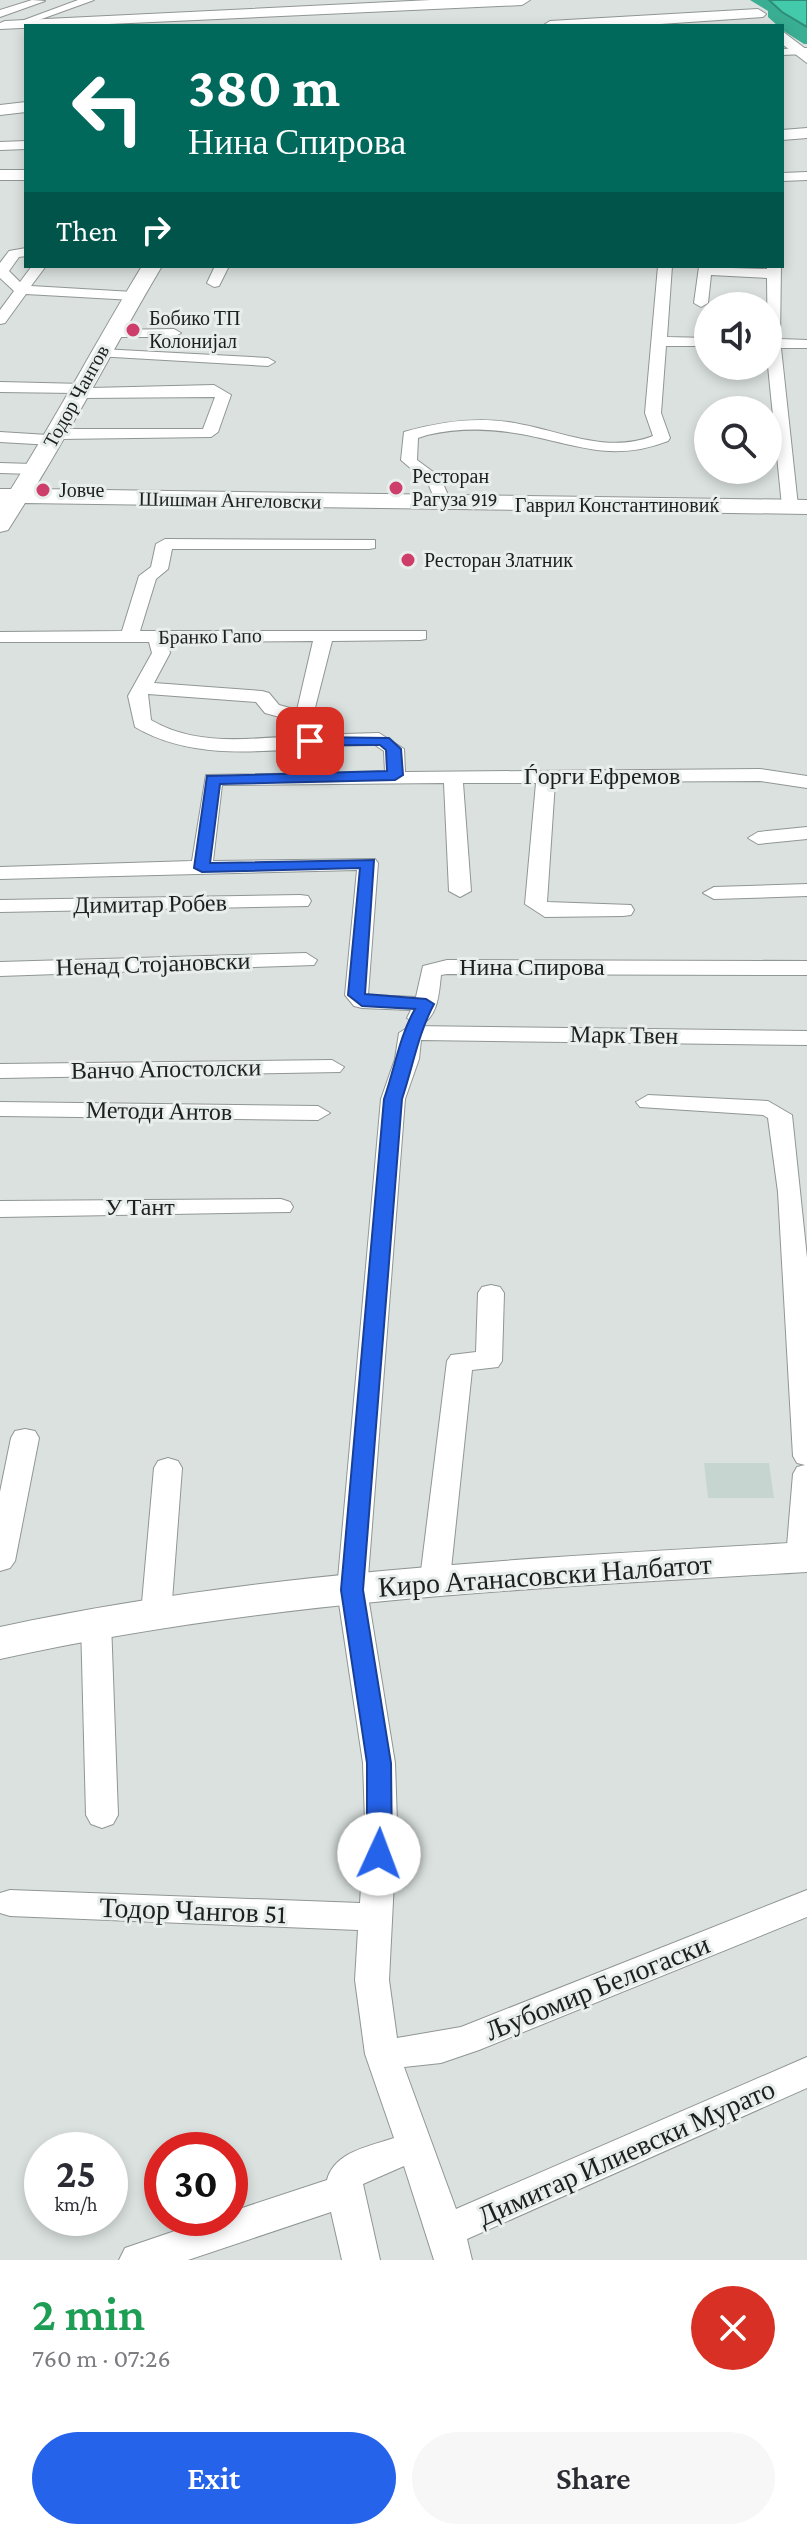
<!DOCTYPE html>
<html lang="en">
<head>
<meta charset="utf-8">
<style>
	body { margin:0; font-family:"Crimson Pro",serif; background:#f7f7f7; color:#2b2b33; height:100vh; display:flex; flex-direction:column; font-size:30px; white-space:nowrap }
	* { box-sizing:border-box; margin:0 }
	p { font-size:26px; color:#7c7c81 }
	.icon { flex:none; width:44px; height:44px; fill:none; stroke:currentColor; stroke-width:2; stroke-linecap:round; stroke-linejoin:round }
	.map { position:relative; height:2260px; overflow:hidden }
	.drawer { display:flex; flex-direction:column; background:#fff; flex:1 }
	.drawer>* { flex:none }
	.guide { position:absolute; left:24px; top:24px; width:760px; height:244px; border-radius:0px; box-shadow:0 4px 12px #0003; background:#00695c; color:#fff; overflow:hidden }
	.buttons { position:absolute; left:694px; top:292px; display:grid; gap:16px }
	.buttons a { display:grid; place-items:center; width:88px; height:88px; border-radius:50%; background:#fff; box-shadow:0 4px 12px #0003; font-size:40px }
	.speed { position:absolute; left:24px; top:2132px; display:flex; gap:16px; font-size:40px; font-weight:700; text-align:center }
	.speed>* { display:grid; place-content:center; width:104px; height:104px; border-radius:50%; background:#fff; box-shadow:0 4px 12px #0003; line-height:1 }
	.speed small { font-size:20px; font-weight:400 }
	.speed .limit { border:12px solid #d22; background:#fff; color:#111 }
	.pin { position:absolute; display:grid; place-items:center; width:68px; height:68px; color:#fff; margin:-34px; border-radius:16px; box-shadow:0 4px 12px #0006 }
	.me { position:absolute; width:88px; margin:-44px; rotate:2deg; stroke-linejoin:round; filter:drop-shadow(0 0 6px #0008) }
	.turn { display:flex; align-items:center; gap:28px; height:168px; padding:0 32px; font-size:36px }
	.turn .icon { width:104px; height:104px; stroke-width:2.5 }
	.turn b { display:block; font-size:56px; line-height:68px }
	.then { display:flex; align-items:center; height:76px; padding:0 32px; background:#0003; gap:16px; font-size:30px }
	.round { display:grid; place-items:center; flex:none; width:84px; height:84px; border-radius:42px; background:#f7f7f7 }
	.overview { display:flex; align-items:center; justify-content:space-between; height:136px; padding:0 32px }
	h1 { font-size:48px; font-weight:600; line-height:60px; color:#1e9e55 }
	.primary-button { display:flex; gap:16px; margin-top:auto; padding:16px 32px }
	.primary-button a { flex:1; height:92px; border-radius:48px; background:#2563eb; color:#fff; font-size:32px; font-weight:600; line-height:92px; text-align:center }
	.primary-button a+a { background:#f7f7f7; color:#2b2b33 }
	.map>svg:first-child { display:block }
</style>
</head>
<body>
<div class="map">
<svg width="807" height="2260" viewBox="0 0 807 2260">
	<rect width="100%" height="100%" fill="#dae1de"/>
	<path fill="#c7d5d0" d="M 704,1463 L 769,1463 L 774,1498 L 708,1498 Z"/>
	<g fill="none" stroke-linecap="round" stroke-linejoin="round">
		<g stroke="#909694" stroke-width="2">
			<g id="street">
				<path d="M 32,0 L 45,1 L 0,17 L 0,10 Z"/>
				<path d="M 78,0 L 94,0 L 25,25 L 16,23 Z"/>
				<path d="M 807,48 L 807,54 L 782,55 L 782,49 Z"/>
				<path d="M 26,141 L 26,149 L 0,150 L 0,142 Z"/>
				<path d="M 807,172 L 807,180 L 782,181 L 782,173 Z"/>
				<path d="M 26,248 L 26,256 L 19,257 L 9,271 L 20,282 L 32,266 L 46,266 L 31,286 L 133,292 L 140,296 L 133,300 L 26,294 L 5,323 L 0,324 L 0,310 L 14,291 L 0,278 L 0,263 L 9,251 Z"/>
				<path d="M 215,266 L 229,266 L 219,286 L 214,287 L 207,283 Z"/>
				<path d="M 658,266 L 672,266 L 667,337 L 708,338 L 708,346 L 666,346 L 661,413 L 670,438 L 668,441 C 611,463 576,444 521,434 C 489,428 458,428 427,435 L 418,438 L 417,460 L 440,477 L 452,504 L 444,509 L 438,508 L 428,483 L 401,460 L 404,432 C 439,422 473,417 508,422 C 558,429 604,455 653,436 L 645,413 Z"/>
				<path d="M 767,266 L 781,266 L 780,339 L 807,340 L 807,348 L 781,348 L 798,506 L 790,511 L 782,506 L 768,366 L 767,278 L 711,275 L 708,303 L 701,307 L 694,303 L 699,267 L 767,269 Z"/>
				<path d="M 111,330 L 174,329 L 181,333 L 174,337 L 106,337 L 104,334 Z"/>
				<path d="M 101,349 L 268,358 L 275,362 L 268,366 L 96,356 L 96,350 Z"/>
				<path d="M 0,382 L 84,384 L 91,388 L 214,385 L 231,395 L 218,432 L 211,437 L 59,439 L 52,445 L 0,442 L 0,432 L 48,435 L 55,429 L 203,429 L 215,397 L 82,398 L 75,393 L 0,392 Z"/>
				<path d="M 0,463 L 33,464 L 41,469 L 33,474 L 0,473 Z"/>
				<path d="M 165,539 L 375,540 L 375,548 L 369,549 L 172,549 L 168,569 L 156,579 L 140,631 L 426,631 L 426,639 L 420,640 L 332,641 L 308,735 L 379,733 L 404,749 L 405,772 L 760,769 L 807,776 L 807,788 L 760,781 L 555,782 L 547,902 L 631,905 L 634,910 L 631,915 L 623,916 L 545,917 L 525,904 L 536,783 L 463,783 L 471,891 L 460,897 L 449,891 L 444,783 L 222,785 L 213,861 L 375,859 L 378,863 L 368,995 L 416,997 L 423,966 L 447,960 L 807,961 L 807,975 L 447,974 L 441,975 C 439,993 438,1020 418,1025 L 407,1018 L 411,1010 L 362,1008 L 354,1006 L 345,995 L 357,870 L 0,879 L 0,867 L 192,861 L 206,775 L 385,772 L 384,751 L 375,745 C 296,744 206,769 135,727 L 128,696 L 152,653 L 149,642 L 0,642 L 0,632 L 122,631 L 139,576 L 151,567 L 156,544 ZM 313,641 L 297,710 L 279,705 L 269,693 L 262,691 L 154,683 L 170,653 L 167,642 ZM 148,694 L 256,702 L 265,713 L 294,721 L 291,732 L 295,736 C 246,739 195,746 151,720 Z"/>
				<path d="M 807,827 L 807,839 L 758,844 L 748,838 L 758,832 Z"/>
				<path d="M 807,884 L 807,896 L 714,899 L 703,893 L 714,887 Z"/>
				<path d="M 300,895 L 308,896 L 311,901 L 308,906 L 0,912 L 0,900 Z"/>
				<path d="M 306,953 L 317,960 L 314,965 L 0,976 L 0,962 Z"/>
				<path d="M 410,1026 L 807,1031 L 807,1045 L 421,1040 L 419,1059 L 405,1099 L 367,1590 L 395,1763 L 397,1822 L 389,1980 L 397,2038 L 461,2027 L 807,1890 L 807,1917 L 479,2050 L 441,2063 L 404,2067 L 456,2209 L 807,2057 L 807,2088 L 467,2239 L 472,2260 L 434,2260 L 404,2166 L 363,2184 L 380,2260 L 342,2260 L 331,2212 L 188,2260 L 119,2260 L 125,2248 L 213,2218 L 230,2218 L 230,2212 L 327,2180 C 334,2152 370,2146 394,2138 L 365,2054 L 355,1980 L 358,1930 L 10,1916 L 0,1913 L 0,1893 L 10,1890 L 360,1903 L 365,1822 L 363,1763 L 337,1590 L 381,1099 L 395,1059 L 399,1033 Z"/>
				<path d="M 332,1060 L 344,1067 L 340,1072 L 0,1078 L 0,1064 Z"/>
				<path d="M 648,1095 L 768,1101 L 792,1115 L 807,1258 L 807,1567 L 791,1565 L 786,1558 L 793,1474 L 797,1467 L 805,1465 L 797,1463 L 793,1456 L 778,1192 L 768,1118 L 763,1115 L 640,1107 L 636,1102 Z"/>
				<path d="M 0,1102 L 318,1106 L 330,1113 L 318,1120 L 0,1116 Z"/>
				<path d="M 281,1199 L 290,1202 L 293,1207 L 290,1212 L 0,1217 L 0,1201 Z"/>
				<path d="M 491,1285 L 500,1287 L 504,1293 L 502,1361 L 498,1367 L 472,1370 L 450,1579 L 445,1586 L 435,1589 L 425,1586 L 420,1579 L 447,1361 L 451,1355 L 476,1352 L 478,1293 L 482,1287 Z"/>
				<path d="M 25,1429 L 35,1431 L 39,1438 L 15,1561 L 10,1568 L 0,1571 L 0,1492 L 11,1438 L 15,1431 Z"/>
				<path d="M 168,1458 L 178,1461 L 182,1468 L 171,1614 L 166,1622 L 156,1625 L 146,1622 L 141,1614 L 154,1468 L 158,1461 Z"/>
				<path d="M 96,1611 L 107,1614 L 111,1622 L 118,1815 L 113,1824 L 102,1828 L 91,1824 L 86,1815 L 81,1622 L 85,1614 Z"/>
			</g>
		</g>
		<g stroke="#909694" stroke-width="2">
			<g id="secondary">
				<path d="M 431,0 L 530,0 L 522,5 L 0,29 L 0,23 L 5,21 Z"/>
				<path d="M 758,9 L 766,14 L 763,17 L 631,26 L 542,26 L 550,21 Z"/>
				<path d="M 782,31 L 807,50 L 807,63 L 782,44 Z"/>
				<path d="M 26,102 L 26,112 L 0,115 L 0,105 Z"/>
				<path d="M 807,128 L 807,138 L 782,140 L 782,130 Z"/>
				<rect x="0" y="170" width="26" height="10"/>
				<path d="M 142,266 L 162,266 C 118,340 79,416 34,489 L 807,500 L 807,514 L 25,503 L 8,530 L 0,532 L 0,489 L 11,489 C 57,416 97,340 142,266 Z"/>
				<path d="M 807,1542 L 807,1572 C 537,1588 265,1600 0,1659 L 0,1627 C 265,1570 537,1558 807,1542 Z"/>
			</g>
		</g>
		<use href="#street" fill="#fff" fill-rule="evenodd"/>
		<use href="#secondary" fill="#fff" fill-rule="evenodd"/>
	</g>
	<path fill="#3aae92" d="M 750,0 L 807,0 L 807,44 L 804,44 L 782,30 L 782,26 L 778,26 L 768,17 L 768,11 Z"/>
	<path fill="#43caaa" stroke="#2f8d77" stroke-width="2" d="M 769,0 L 807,0 L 807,27 L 782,12 Z"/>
	<path fill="#2563eb" stroke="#184099" stroke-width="2" d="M 310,737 L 389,738 L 401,749 L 403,775 L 395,780 L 220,784 L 210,863 L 374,860 L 365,994 L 426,999 L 434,1004 C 418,1034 413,1066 402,1099 L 363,1590 L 391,1763 L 392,1854 L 388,1861 L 379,1863 L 370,1861 L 367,1854 L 367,1763 L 341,1590 L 384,1099 C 395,1068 399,1037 415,1009 L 362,1006 L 348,995 L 360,868 L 202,872 L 194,868 L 207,776 L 387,771 L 386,750 L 380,745 L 304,745 L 304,738 Z"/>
	<g fill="#cd3f6a" stroke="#e7eeec" stroke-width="3">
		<circle cx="133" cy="330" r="8"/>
		<circle cx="396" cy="488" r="8"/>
		<circle cx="43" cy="490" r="8"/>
		<circle cx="408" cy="560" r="8"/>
	</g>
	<g text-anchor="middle" stroke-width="6" stroke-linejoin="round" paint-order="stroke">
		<g font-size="20" fill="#1d201f" stroke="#e7eeec" text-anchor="start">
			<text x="149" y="325">Бобико ТП<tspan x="149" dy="23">Колонијал</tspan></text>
			<text x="412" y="483">Ресторан<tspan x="412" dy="23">Рагуза 919</tspan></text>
			<text x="59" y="497">Јовче</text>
			<text x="424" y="567">Ресторан Златник</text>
		</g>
		<g font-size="20" fill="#1d201f" stroke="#e7eeec">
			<text transform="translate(76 396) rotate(-61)" y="7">Тодор Чангов</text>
			<text transform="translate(230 500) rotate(1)" y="7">Шишман Ангеловски</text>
			<text x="617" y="512">Гаврил Константиновиќ</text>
			<text transform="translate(210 636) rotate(-1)" y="7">Бранко Гапо</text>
		</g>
		<g font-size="24" fill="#1d201f" stroke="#e7eeec">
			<text x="602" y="784">Ѓорги Ефремов</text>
			<text transform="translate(150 904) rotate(-1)" y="8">Димитар Робев</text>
			<text transform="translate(153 964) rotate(-2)" y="8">Ненад Стојановски</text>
			<text x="532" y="975">Нина Спирова</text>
			<text transform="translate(624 1035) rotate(1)" y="8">Марк Твен</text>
			<text transform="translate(166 1069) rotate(-1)" y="8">Ванчо Апостолски</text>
			<text transform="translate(159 1111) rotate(1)" y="8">Методи Антов</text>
			<text x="140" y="1215">У Тант</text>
		</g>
		<g font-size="28" fill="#1d201f" stroke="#e7eeec">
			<text transform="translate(545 1575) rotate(-4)" y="10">Киро Атанасовски Налбатот</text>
			<text transform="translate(193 1910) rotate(2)" y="10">Тодор Чангов 51</text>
			<text transform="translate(597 1987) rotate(-22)" y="10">Љубомир Белогаски</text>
			<text transform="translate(626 2152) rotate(-24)" y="10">Димитар Илиевски Мурато</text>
		</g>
	</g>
</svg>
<div class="buttons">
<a><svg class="icon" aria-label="sound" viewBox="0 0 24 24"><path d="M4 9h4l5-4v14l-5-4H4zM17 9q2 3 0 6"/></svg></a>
<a><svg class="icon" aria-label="search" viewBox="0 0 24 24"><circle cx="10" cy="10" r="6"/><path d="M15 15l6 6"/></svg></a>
</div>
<div class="speed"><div>25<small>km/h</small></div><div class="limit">30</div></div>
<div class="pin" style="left:310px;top:741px;background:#d93025"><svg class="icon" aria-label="arrive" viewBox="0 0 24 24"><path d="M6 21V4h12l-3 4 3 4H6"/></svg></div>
<svg class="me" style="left:379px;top:1854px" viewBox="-20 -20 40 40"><circle r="19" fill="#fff"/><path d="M0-13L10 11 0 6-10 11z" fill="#2563eb"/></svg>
<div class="guide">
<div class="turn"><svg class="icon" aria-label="left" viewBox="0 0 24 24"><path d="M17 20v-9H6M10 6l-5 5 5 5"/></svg><div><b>380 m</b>Нина Спирова</div></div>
<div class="then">Then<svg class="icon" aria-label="right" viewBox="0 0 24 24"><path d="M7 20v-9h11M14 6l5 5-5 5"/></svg></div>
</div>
</div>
<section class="drawer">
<div class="overview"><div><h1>2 min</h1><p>760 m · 07:26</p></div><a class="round" style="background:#d93025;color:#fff"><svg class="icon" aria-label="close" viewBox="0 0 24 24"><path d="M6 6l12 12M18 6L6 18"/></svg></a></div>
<div class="primary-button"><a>Exit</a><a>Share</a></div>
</section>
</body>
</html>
